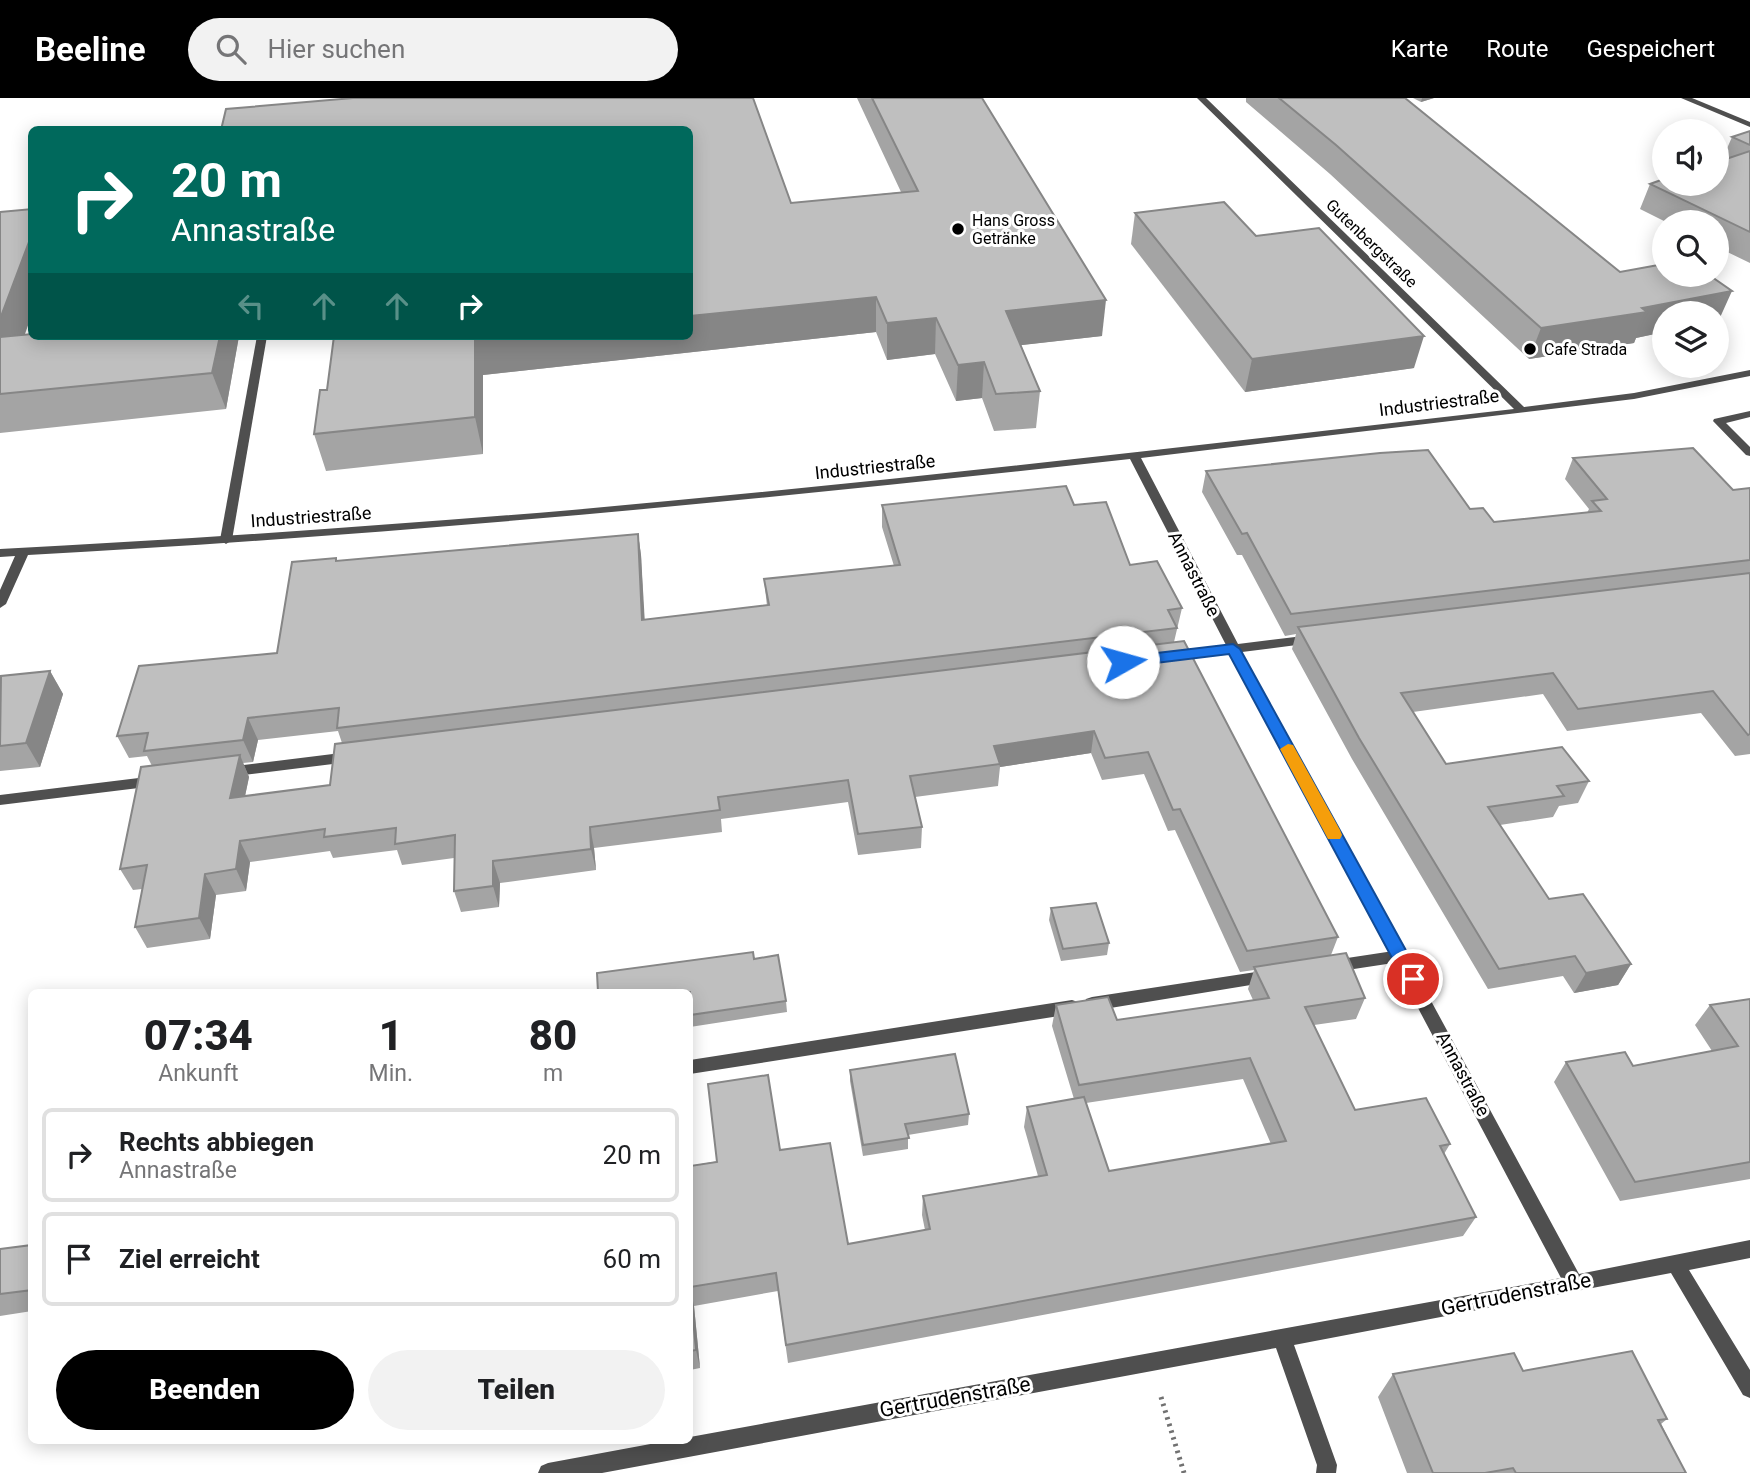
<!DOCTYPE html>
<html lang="de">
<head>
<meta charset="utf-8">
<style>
	body { margin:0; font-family:Roboto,sans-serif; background:#f2f2f2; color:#202124; height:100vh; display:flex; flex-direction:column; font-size:26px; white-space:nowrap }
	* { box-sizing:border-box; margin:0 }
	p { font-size:23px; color:#757577 }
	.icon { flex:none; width:38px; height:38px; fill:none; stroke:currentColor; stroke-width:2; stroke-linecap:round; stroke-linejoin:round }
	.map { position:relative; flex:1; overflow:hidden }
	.drawer { position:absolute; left:28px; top:891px; width:665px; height:455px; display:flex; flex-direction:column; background:#fff; border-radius:10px; box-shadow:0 4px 18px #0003 }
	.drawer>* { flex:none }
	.banner { position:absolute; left:28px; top:28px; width:665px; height:214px; border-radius:10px; box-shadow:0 4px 18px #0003; background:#00695c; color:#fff; overflow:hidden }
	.controls { position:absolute; left:1652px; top:21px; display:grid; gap:14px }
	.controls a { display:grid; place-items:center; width:77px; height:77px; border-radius:50%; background:#fff; box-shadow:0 4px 18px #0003; font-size:35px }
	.pin { position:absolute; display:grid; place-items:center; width:60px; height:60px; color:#fff; margin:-30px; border:4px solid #fff; border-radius:50%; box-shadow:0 2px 7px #0007 }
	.me { position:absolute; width:77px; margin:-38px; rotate:83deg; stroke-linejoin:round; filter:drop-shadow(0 0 5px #0008) }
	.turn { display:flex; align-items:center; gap:24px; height:147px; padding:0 28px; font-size:32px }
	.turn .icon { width:91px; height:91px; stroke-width:2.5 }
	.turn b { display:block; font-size:49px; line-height:60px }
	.lanes { display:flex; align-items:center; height:66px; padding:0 28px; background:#0003; justify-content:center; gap:35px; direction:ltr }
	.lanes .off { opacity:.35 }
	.eta { display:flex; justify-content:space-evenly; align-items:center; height:119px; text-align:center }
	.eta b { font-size:42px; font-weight:800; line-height:49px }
	.action { display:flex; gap:14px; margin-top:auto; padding:14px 28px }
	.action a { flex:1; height:80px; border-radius:42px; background:#000; color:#fff; font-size:28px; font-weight:800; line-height:80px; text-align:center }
	.action a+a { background:#f2f2f2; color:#202124 }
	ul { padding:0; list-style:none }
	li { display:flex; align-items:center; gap:21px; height:94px; margin:0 14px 10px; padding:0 14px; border:4px solid #e0e0e0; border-radius:10px }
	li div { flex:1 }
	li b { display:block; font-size:26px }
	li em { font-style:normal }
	header { display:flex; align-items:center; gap:42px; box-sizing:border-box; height:98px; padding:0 35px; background:#000; color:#fff }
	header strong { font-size:33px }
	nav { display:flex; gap:38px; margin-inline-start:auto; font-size:24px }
	.search { width:490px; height:63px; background:#f2f2f2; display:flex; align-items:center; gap:18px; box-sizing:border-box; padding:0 24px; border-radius:38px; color:#757577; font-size:26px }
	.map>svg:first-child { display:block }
</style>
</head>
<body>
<header>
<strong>Beeline</strong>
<div class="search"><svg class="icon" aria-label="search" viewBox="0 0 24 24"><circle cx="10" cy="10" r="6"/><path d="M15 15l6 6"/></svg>Hier suchen</div>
<nav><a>Karte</a><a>Route</a><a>Gespeichert</a></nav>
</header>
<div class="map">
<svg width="1750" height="1375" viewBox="0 0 1750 1375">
	<rect width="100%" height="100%" fill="#fff"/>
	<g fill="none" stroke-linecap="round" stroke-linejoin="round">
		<path stroke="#717171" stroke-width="5" stroke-dasharray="2.5 4.5" stroke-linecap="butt" d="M 1161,1299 L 1184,1375"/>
		<g fill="#4f4f4f" fill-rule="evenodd">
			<path d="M 257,238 L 267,238 L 232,442 L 226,446 L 220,442 Z"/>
			<path d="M 1400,852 L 1405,854 L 1408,858 L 1405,862 L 1400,864 L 1334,874 L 1328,872 L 1326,868 L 1328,864 L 1334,862 Z"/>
			<path d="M 1269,872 L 1275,873 L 1277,878 L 1275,883 L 1269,884 L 1092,913 L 1086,911 L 1084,906 L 1086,901 L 1092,899 Z"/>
			<path d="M 1072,902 L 1078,904 L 1080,909 L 1078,914 L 1072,916 L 690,976 L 690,962 Z"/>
		</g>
		<g fill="#4f4f4f" fill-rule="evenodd">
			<path d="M 1197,0 L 1206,0 L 1524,309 L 1634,295 L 1750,272 L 1750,278 L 1634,301 L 1141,360 L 1238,546 L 1312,537 L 1318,541 L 1312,545 L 1242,554 L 1579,1176 L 1750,1142 L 1750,1160 L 1689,1172 L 1750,1272 L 1750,1300 L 1743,1297 L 1671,1175 L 1294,1247 L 1337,1367 L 1336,1375 L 1316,1375 L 1317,1367 L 1276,1250 L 602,1375 L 538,1375 L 541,1368 L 548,1365 L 672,1342 L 690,1342 L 690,1339 L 1561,1180 L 1230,555 L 1172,562 L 1166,558 L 1172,554 L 1226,547 L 1130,361 C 763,402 396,437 28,457 L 6,506 L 0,510 L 0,492 L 15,458 L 0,459 L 0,451 C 191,441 381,428 572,412 C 886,384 1200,347 1514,311 Z"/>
			<path d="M 1750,313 L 1750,319 L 1726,325 L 1750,349 L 1750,358 L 1746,357 L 1713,323 L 1714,321 Z"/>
			<path d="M 349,654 L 356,659 L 349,664 L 227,679 L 220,674 L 227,669 Z"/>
			<path d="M 155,678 L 162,683 L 155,688 L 0,707 L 0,697 Z"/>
		</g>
		<path fill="#4f4f4f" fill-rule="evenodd" d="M 1681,0 L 1692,0 L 1750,24 L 1750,29 Z"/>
	</g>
	<g fill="#a4a4a4" fill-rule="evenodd">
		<path d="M 857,0 L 982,0 L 1102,238 L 1021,247 L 1040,293 L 1036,330 L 994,333 L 982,300 L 956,303 L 935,256 L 887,262 L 876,234 L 483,277 L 483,356 L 326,373 L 314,336 L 327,292 L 791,105 L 901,94 Z"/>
		<path d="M 1246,0 L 1405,0 L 1620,174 L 1718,224 L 1664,215 L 1664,234 L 1636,240 L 1634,245 L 1529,261 L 1330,76 L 1246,4 Z"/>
		<path d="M 1413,0 L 1434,0 L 1421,4 Z"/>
		<path d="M 1750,33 L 1750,165 L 1717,149 L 1717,124 L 1666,124 L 1640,111 L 1650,86 L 1722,62 L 1732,39 Z"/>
		<path d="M 0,114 L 24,237 L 239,238 L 226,311 L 0,335 Z"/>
		<path d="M 1135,115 L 1256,138 L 1414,270 L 1245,294 L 1131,146 Z"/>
		<path d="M 1573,360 L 1733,392 L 1750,390 L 1750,656 L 1735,658 L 1701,615 L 1567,633 L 1543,596 L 1413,614 L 1446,666 L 1589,683 L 1578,705 L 1559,708 L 1553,719 L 1500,727 L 1549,801 L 1631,866 L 1618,887 L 1574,895 L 1563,878 L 1488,891 L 1352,661 L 1292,551 L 1296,536 L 1285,538 L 1242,457 L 1237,457 L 1202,394 L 1206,373 L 1470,411 L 1494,424 L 1587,415 L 1589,411 L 1565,381 Z"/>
		<path d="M 882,407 L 1074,407 L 1130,467 L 1182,510 L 1174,544 L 1338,839 L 1331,857 L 1365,900 L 1356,921 L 1314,927 L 1355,1012 L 1450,1046 L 1444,1056 L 1476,1119 L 1463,1138 L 788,1265 L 778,1193 L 694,1208 L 700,1270 L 690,1272 L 690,1068 L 780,1052 L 848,1146 L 925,1132 L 922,1117 L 923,1098 L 1038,1078 L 1024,1029 L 1027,1009 L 1074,1001 L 1052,928 L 1056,907 L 1117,922 L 1253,902 L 1248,891 L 1254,872 L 1240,874 L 1175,732 L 1168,733 L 1144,676 L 1102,682 L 1091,655 L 1000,669 L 998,688 L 915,699 L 922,729 L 921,750 L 858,757 L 848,704 L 721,721 L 722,734 L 594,750 L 596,772 L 500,785 L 499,809 L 461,814 L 454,793 L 454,760 L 402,767 L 397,752 L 333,760 L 330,753 L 250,764 L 246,793 L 216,797 L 210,841 L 147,850 L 135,829 L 142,791 L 133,792 L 120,771 L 152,668 L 147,658 L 129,660 L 117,638 L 277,555 L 336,460 L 337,463 L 638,436 L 641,457 L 644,522 L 767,508 L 764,481 L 894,468 L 882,429 ZM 338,633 L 342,645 L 330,687 L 245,698 L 249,679 L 243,665 L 253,664 L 258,642 ZM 1243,981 L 1271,1046 L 1109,1073 L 1086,1005 Z"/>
		<path d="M 50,573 L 63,596 L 40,669 L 0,673 L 0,580 Z"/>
		<path d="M 1051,810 L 1109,845 L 1107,857 L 1061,863 L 1049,822 Z"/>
		<path d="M 754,861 L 786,903 L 787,914 L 690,929 L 690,894 Z"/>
		<path d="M 1750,901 L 1750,1081 L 1620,1103 L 1554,984 L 1566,964 L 1633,968 L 1712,953 L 1695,927 L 1710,907 Z"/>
		<path d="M 850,972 L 969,1016 L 968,1027 L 908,1037 L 908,1051 L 863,1058 L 850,983 Z"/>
		<path d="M 32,1147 L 32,1213 L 0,1218 L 0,1151 Z"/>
		<path d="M 1523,1273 L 1667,1321 L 1661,1326 L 1686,1375 L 1407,1375 L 1378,1299 L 1393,1276 Z"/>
	</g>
	<g fill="#868686">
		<path d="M 1422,0 L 1434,0 L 1421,4 Z"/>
		<path d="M 32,136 L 32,216 L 11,276 L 0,254 L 0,221 Z"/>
		<path d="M 1732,193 L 1718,224 L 1717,224 L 1717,215 L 1664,215 L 1664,234 L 1636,240 L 1634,245 L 1529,261 L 1541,230 Z"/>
		<path d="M 876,199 L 876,234 L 483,277 L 483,356 L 475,319 L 475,240 L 497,238 L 690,238 L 690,218 Z"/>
		<path d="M 1106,202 L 1102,238 L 1004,249 L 1006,213 Z"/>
		<path d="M 936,220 L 935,256 L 887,262 L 887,225 Z"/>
		<path d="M 220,238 L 239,238 L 226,311 L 212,275 Z"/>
		<path d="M 1424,238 L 1414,270 L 1245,294 L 1252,261 Z"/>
		<path d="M 984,264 L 982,300 L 956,303 L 958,267 Z"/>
		<path d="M 638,436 L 641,457 L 646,544 L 642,522 Z"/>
		<path d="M 50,573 L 63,596 L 40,669 L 26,645 Z"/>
		<path d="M 248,620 L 258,642 L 253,664 L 243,642 Z"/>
		<path d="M 1094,633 L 1091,655 L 1000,669 L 994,648 Z"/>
		<path d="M 240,657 L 249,679 L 240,722 L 230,700 Z"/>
		<path d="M 590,729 L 594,750 L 596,772 L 591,751 Z"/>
		<path d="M 240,743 L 250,764 L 246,793 L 236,771 Z"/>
		<path d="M 493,763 L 500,785 L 499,809 L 493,788 Z"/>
		<path d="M 205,776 L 216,797 L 210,841 L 199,820 Z"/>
		<path d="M 1631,866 L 1618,887 L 1574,895 L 1586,875 Z"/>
		<path d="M 690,1189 L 694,1208 L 700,1270 L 696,1252 Z"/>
	</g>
	<g fill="#bfbfbf" stroke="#868686" stroke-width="2">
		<path d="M 353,0 L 753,0 L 791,105 L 918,93 L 872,0 L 982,0 L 1106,202 L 1006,213 L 1040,293 L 996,296 L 984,264 L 958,267 L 936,220 L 887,225 L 876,199 L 690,218 L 690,32 L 221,32 L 226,11 Z"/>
		<path d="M 1279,0 L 1405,0 L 1620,174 L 1664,166 L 1664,177 L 1709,177 L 1732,193 L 1642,210 L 1647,214 L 1541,230 L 1336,47 Z"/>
		<path d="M 1750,33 L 1750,47 L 1732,39 Z"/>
		<path d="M 1750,53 L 1750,134 L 1650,86 L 1664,81 L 1664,86 L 1717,86 L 1717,64 Z"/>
		<path d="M 1224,104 L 1256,138 L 1319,130 L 1424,238 L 1252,261 L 1135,115 Z"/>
		<path d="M 32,111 L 32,136 L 0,221 L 0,114 Z"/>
		<path d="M 32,236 L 32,238 L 220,238 L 212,275 L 0,296 L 0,239 Z"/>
		<path d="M 334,238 L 497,238 L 475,240 L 475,319 L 314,336 L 320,292 L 327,292 Z"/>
		<path d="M 1693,350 L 1733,392 L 1750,390 L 1750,462 L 1291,516 L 1247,435 L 1242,436 L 1206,373 L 1380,355 L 1428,352 L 1470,411 L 1483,410 L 1494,424 L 1601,413 L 1592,403 L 1607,401 L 1573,360 Z"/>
		<path d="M 1066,388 L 1074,407 L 1106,404 L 1130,467 L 1157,463 L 1182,510 L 1168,512 L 1177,530 L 337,630 L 339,610 L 248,620 L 243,642 L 144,653 L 148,635 L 117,638 L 139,568 L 277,555 L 292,464 L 336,460 L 336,463 L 638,436 L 642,522 L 769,507 L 764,481 L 900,467 L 882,407 Z"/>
		<path d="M 1750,475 L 1750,636 L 1748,637 L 1713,593 L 1578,611 L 1553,575 L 1401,595 L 1446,666 L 1562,649 L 1589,683 L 1557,688 L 1564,698 L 1488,709 L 1549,801 L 1583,796 L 1631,866 L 1586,875 L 1575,858 L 1499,871 L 1359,640 L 1298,529 Z"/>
		<path d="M 1184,543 L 1338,839 L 1247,853 L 1180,711 L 1173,712 L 1148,654 L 1105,660 L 1094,633 L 994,648 L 1000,666 L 910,678 L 922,729 L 858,736 L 848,682 L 718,699 L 720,712 L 590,729 L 591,751 L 493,763 L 493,788 L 454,793 L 455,737 L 395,746 L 396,730 L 324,739 L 325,731 L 240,743 L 236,771 L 205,776 L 199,820 L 135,829 L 147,767 L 120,771 L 141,669 L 240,657 L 230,700 L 330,687 L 335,646 Z"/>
		<path d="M 50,573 L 26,645 L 0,648 L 1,578 Z"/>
		<path d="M 1096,805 L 1109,845 L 1063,851 L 1051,810 Z"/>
		<path d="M 753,854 L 754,861 L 778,857 L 786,903 L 690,917 L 690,894 L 598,894 L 597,875 Z"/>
		<path d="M 1346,855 L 1365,900 L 1305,909 L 1355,1012 L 1426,1000 L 1450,1046 L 1440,1048 L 1476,1119 L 786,1247 L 776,1175 L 690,1189 L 696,1252 L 690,1253 L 690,1068 L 717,1064 L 708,986 L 768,977 L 780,1052 L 830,1045 L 848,1146 L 930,1131 L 923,1098 L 1047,1077 L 1027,1009 L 1084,999 L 1109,1073 L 1286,1043 L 1250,960 L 1079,987 L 1056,907 L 1108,899 L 1117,922 L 1269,900 L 1254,869 Z"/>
		<path d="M 1750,901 L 1750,1064 L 1635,1084 L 1566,964 L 1625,954 L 1633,968 L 1738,948 L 1710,907 Z"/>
		<path d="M 955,956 L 969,1016 L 905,1026 L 909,1040 L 863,1047 L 850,972 Z"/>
		<path d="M 32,1147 L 32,1192 L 0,1196 L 0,1151 Z"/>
		<path d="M 1632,1253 L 1667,1321 L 1658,1322 L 1686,1375 L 1516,1375 L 1513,1370 L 1485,1375 L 1433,1375 L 1393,1276 L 1514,1255 L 1523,1273 Z"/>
	</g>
	<path fill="#1a73e8" stroke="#114b97" stroke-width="2" d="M 1233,546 L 1240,551 L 1419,876 L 1422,881 L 1419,886 L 1413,889 L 1406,886 L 1229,556 L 1123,569 L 1116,564 L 1123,559 Z"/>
	<path fill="#f59e0b" d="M 1288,646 L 1293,647 L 1340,732 L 1342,737 L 1340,741 L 1328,741 L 1280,651 Z"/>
	<g fill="#000" stroke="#fff" stroke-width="2.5">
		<circle cx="958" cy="131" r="7"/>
		<circle cx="1530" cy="251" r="7"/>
	</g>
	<g text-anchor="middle" stroke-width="6" stroke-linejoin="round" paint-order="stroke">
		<g font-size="16" fill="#000" stroke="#fff" text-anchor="start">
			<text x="972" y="128">Hans Gross<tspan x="972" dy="18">Getränke</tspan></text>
			<text x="1544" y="257">Cafe Strada</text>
		</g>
		<g font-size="16" fill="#000" stroke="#fff">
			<text transform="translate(1372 145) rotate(44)" y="6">Gutenbergstraße</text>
		</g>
		<g font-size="18" fill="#000" stroke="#fff">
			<text transform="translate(1439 305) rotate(-7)" y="6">Industriestraße</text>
			<text transform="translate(875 369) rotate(-6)" y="6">Industriestraße</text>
			<text transform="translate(311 419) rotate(-4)" y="6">Industriestraße</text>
			<text transform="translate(1194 476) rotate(63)" y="6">Annastraße</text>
			<text transform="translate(1463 976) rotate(62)" y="6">Annastraße</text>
		</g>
		<g font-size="21" fill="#000" stroke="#fff">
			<text transform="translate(1516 1196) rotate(-11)" y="7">Gertrudenstraße</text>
			<text transform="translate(955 1299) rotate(-10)" y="7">Gertrudenstraße</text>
		</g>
	</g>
</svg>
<div class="controls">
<a><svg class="icon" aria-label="sound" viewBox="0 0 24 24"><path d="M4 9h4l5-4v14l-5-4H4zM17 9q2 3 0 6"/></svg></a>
<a><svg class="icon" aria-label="search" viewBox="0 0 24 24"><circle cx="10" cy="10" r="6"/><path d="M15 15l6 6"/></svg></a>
<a><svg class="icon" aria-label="layers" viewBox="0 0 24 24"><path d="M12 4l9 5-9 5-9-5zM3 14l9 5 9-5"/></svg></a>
</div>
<div class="pin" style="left:1413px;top:881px;background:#d93025"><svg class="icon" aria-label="arrive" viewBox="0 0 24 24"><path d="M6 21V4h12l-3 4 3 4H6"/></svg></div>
<svg class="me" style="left:1123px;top:564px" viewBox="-20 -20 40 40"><circle r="19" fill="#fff"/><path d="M0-13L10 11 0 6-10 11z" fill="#1a73e8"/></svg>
<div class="banner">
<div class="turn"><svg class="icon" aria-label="right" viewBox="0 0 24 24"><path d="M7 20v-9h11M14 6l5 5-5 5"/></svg><div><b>20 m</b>Annastraße</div></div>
<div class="lanes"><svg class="icon off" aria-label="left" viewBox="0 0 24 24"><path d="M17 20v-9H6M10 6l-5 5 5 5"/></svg><svg class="icon off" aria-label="ahead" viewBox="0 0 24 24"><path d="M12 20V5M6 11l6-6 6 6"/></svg><svg class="icon off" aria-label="ahead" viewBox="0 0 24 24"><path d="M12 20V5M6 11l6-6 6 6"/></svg><svg class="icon" aria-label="right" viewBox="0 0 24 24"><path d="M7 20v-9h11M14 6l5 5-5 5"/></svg></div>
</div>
<section class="drawer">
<div class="eta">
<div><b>07:34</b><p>Ankunft</p></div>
<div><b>1</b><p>Min.</p></div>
<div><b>80</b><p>m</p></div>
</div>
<ul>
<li><svg class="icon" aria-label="right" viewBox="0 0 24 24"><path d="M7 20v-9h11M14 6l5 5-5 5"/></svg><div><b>Rechts abbiegen</b><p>Annastraße</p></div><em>20 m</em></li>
<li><svg class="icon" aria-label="arrive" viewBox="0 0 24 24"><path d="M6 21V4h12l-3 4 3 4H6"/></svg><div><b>Ziel erreicht</b></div><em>60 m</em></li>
</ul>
<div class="action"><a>Beenden</a><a>Teilen</a></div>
</section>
</div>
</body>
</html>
